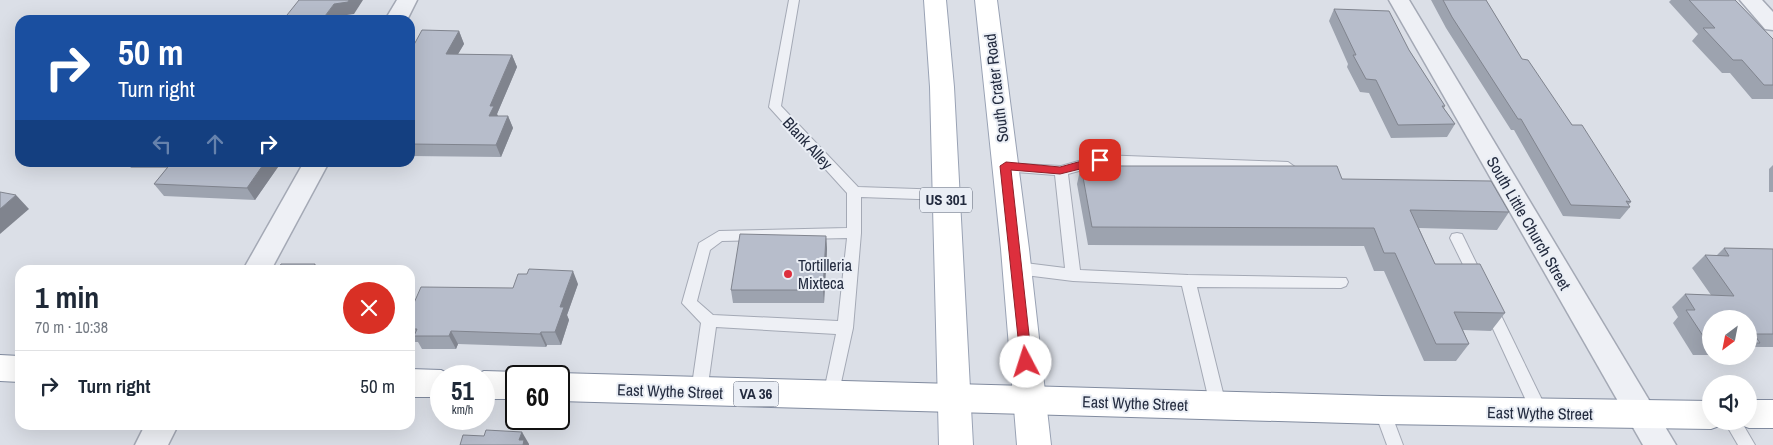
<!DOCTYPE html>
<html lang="en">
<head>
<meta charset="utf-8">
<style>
	body { margin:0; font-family:"Archivo Narrow",sans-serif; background:#f2f2f3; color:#1f2937; height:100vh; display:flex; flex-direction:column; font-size:19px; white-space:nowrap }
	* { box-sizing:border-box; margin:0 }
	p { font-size:16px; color:#747a83 }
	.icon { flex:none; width:28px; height:28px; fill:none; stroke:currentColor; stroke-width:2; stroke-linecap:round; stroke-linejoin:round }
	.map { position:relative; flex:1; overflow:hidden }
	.drawer { position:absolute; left:15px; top:265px; width:400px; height:165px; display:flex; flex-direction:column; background:#fff; border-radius:15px; box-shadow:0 5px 20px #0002 }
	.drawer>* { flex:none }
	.top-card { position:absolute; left:15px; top:15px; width:400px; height:152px; border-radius:15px; box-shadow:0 5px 20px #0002; background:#1a4fa0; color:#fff; overflow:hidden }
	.needle { width:32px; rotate:212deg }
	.buttons { position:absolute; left:1702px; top:310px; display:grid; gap:10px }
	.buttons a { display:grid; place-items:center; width:55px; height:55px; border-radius:50%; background:#fff; box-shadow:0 5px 20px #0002; font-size:25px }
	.speed { position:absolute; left:430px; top:365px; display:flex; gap:10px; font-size:25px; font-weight:700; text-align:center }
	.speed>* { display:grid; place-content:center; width:65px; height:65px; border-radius:50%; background:#fff; box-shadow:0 5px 20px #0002; line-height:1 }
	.speed small { font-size:12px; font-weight:400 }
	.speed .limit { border:2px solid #111; border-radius:8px; background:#fff; color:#111 }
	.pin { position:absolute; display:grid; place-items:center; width:42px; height:42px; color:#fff; margin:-21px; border-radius:10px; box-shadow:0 2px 8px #0006 }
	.me { position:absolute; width:55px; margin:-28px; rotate:355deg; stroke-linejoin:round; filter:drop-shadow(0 0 4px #0008) }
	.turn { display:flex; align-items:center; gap:18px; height:105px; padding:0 20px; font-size:22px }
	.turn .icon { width:65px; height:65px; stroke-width:2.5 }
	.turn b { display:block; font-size:35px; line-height:42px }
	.lanes { display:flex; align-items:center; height:48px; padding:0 20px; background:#0003; justify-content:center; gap:25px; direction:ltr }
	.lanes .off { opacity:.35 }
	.round { display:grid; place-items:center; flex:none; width:52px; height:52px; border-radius:26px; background:#f2f2f3 }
	.headline { display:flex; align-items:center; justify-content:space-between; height:85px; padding:0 20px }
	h1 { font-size:30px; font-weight:700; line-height:38px }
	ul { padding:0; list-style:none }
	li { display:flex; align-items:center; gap:15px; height:70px; padding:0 20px; border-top:1px solid #e0e1e3 }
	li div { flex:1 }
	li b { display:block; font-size:19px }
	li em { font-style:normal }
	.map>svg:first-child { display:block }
</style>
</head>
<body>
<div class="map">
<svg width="1773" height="445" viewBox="0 0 1773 445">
	<rect width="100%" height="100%" fill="#dbdfe7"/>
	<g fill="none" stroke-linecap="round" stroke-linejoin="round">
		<g stroke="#a4a9b5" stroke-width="2">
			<g id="service">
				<path d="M 789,0 L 799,0 L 781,106 L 858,187 L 946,190 L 953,195 L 946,200 L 861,197 L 861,233 L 853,328 L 837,401 L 831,403 L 825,401 L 823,396 L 836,334 L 716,327 L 707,392 L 705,397 L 699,399 L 693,397 L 691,392 L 701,323 L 682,303 L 699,243 L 719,231 L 847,228 L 847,193 L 769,107 ZM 847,238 L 838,321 L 713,315 L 697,301 L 710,250 L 722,241 Z"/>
				<path d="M 1100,155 L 1288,162 L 1295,167 L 1288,172 L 1100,165 L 1068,174 L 1080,270 L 1188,275 L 1346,278 L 1348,282 L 1346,286 L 1341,288 L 1197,287 L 1226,405 L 1224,410 L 1218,412 L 1212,410 L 1210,405 L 1182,286 L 1073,281 L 1017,274 L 1012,272 L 1010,268 L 1012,264 L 1017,262 L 1065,268 L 1055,175 L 1005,171 L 998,166 L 1000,163 L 1061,166 Z"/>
				<path d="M 1457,233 L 1462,234 L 1464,238 L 1485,281 L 1483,285 L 1473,285 L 1471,281 L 1450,238 L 1452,234 Z"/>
				<path d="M 1490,301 L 1495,303 L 1546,408 L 1548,413 L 1546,418 L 1540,420 L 1534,418 L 1483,307 L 1485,303 Z"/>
				<path d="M 1382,403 L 1388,405 L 1403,445 L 1387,445 L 1374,410 L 1376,405 Z"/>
				<path d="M 1724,421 L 1741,421 L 1755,445 L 1738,445 Z"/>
			</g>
		</g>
		<g stroke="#a4a9b5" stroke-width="3">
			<g id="minor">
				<path d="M 397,0 L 417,0 L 407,20 L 385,20 Z"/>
				<path d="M 1389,0 L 1409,0 L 1676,445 L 1643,445 Z"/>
				<path d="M 1740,0 L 1762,0 L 1773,12 L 1773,30 L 1765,29 Z"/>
				<path d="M 304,162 L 329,162 L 271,270 L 243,270 Z"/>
				<path d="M 145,425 L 178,425 L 168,445 L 135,445 Z"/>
			</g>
		</g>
		<g stroke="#99a2b4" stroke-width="2">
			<g id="primary">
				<path d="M 924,0 L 946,0 L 954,87 L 973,445 L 939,445 L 930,87 Z"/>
				<path d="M 975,0 L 997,0 L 1029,249 L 1051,445 L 1017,445 L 1001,249 Z"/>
			</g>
		</g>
		<g stroke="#818b9f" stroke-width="2">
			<g id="trunk">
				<path d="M 0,355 L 20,356 L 20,382 L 0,381 Z"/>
				<path d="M 410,369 L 441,370 L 453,376 L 441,376 L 441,397 L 410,397 Z"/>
				<path d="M 484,371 L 516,372 L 527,376 L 516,376 L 516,399 L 484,399 L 484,376 L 472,376 Z"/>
				<path d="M 559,373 L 1382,396 L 1711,401 L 1711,421 L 1724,421 L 1722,425 L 1711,429 L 1382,424 L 559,401 L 559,376 L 551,376 Z"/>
				<path d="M 1749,400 L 1773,400 L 1773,428 L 1749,428 L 1738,424 L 1736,421 L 1749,421 Z"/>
			</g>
		</g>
		<use href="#service" fill="#eef0f5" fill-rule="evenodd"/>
		<use href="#minor" fill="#eef0f5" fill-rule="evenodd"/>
		<use href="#primary" fill="#fff" fill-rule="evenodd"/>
		<use href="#trunk" fill="#fff" fill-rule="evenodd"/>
	</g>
	<g fill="#9da3af">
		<path d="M 1431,0 L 1486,0 L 1522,59 L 1631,202 L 1628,205 L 1630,207 L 1620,219 L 1563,216 L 1514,130 L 1511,130 L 1446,28 Z"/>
		<path d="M 1671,0 L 1735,0 L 1773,39 L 1773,99 L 1752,99 L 1730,73 L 1722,73 L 1692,41 L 1698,34 L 1669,2 Z"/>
		<path d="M 1334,9 L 1409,50 L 1445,106 L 1444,108 L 1455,124 L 1447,137 L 1391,138 L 1369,93 L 1360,92 L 1347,67 L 1348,64 L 1329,21 Z"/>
		<path d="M 459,31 L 464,44 L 458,54 L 512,55 L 517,67 L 497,114 L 498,116 L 508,116 L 513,128 L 501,157 L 410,156 L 410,52 Z"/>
		<path d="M 127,162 L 275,162 L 278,167 L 255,200 L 164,196 L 154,184 L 167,168 L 131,168 Z"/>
		<path d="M 1773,165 L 1773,192 L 1769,192 L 1769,169 Z"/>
		<path d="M 1081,166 L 1342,179 L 1509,212 L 1497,230 L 1419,228 L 1435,264 L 1505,313 L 1491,331 L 1463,330 L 1469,344 L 1456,361 L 1424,361 L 1384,271 L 1374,271 L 1364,246 L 1088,245 L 1077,184 Z"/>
		<path d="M 826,236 L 827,249 L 824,303 L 733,303 L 731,290 Z"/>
		<path d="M 1724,248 L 1773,249 L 1773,347 L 1755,347 L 1749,352 L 1749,319 L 1711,319 L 1711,355 L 1693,355 L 1673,323 L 1678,317 L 1672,307 L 1685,294 L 1711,295 L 1692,268 L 1705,255 L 1717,255 Z"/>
		<path d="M 578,284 L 567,315 L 569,320 L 561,345 L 547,345 L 546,347 L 458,344 L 456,349 L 422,349 L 418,342 L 411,342 L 410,340 L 410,312 L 513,288 Z"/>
	</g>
	<g fill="#80848e">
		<path d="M 349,0 L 363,0 L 354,14 L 340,16 L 337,20 L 322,20 L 334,4 Z"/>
		<path d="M 459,31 L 464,44 L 451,66 L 446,54 Z"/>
		<path d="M 512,55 L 517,67 L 497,114 L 499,119 L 489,116 L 490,106 Z"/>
		<path d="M 508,116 L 513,128 L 501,157 L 496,145 Z"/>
		<path d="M 265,162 L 275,162 L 278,167 L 255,200 L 247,188 Z"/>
		<path d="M 16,195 L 29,209 L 0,234 L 0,209 Z"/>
		<path d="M 826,236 L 827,249 L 824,303 L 823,290 Z"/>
		<path d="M 315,264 L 320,270 L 312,270 Z"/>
		<path d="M 573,271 L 578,284 L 567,315 L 569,320 L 561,345 L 555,332 L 560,307 Z"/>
		<path d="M 451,331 L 458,344 L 456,349 L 449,336 Z"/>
		<path d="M 541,332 L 547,345 L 546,347 L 540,334 Z"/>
		<path d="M 522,432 L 529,444 L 529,445 L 522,445 L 519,440 Z"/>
	</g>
	<g fill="#b7bdcb" stroke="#80848e">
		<path d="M 299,0 L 349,0 L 348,2 L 334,4 L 322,20 L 283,20 Z"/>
		<path d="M 1443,0 L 1486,0 L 1522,59 L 1528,60 L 1572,125 L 1582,125 L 1631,202 L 1626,201 L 1630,207 L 1571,205 L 1521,119 L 1518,119 L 1452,17 Z"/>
		<path d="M 1689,0 L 1735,0 L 1773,39 L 1773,85 L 1764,85 L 1742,60 L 1733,60 L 1703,28 L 1715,28 Z"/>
		<path d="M 1334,9 L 1389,11 L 1409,50 L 1445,106 L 1442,106 L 1455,124 L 1398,125 L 1376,80 L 1366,79 L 1353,55 L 1356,55 Z"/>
		<path d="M 422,30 L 459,31 L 446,54 L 512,55 L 490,106 L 494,106 L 489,116 L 508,116 L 496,145 L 410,144 L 410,52 Z"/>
		<path d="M 172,162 L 265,162 L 247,188 L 154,184 Z"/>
		<path d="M 1081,166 L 1337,166 L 1342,179 L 1491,181 L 1509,212 L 1410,210 L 1435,264 L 1480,264 L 1505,313 L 1454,312 L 1469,344 L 1436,344 L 1395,253 L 1384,253 L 1374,228 L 1092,227 Z"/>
		<path d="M 0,192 L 16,195 L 0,209 Z"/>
		<path d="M 740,234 L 826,236 L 823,290 L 731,290 Z"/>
		<path d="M 1724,248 L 1773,249 L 1773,334 L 1754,334 L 1760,343 L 1749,343 L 1749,319 L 1711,319 L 1711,342 L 1707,342 L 1686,310 L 1695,310 L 1685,294 L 1734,296 L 1705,255 L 1729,256 Z"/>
		<path d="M 281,264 L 315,264 L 312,270 L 278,270 Z"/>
		<path d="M 529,269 L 573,271 L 560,307 L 564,307 L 555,332 L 541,332 L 540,334 L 451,331 L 449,336 L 414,336 L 417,329 L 410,329 L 410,312 L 421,287 L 513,288 L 518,274 L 527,274 Z"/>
		<path d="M 486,430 L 522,432 L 519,440 L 524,440 L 523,445 L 460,445 L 463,435 L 484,436 Z"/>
	</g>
	<path fill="#dd2f3d" stroke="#901f28" d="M 1100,156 L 1104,157 L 1104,163 L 1060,174 L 1011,170 L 1032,362 L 1026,367 L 1021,366 L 1000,166 L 1006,162 L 1060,167 Z"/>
	<circle fill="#dd2f3d" stroke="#eaeef5" stroke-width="2" cx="788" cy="274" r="5"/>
	<g text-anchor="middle" stroke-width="4" stroke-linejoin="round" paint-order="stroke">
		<g fill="#eaeef5" stroke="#5f6676" stroke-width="1">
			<rect x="920" y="187.5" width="52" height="25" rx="4"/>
			<rect x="733.5" y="381.5" width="45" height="25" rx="4"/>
		</g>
		<g font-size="15" font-weight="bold" fill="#232b3f">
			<text x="946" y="205">US 301</text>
			<text x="756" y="399">VA 36</text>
		</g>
		<g font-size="16" fill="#232b3f" stroke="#eaeef5">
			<text transform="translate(996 88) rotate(-97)" y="6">South Crater Road</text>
			<text transform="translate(808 143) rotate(47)" y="6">Blank Alley</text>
			<text transform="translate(1529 223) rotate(60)" y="6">South Little Church Street</text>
			<text transform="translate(670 391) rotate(2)" y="6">East Wythe Street</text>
			<text transform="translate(1135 403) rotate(2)" y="6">East Wythe Street</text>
			<text transform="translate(1540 413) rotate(1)" y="6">East Wythe Street</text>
		</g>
		<g font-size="16" fill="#232b3f" stroke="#eaeef5" text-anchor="start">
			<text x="798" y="271">Tortilleria<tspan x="798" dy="18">Mixteca</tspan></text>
		</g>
	</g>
</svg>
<div class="buttons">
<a><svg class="needle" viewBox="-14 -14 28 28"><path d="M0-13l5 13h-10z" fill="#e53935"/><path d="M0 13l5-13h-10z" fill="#747a83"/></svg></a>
<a><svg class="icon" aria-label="sound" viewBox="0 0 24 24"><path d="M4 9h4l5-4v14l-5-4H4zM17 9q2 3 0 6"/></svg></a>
</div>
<div class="speed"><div>51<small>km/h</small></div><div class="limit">60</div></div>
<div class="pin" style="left:1100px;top:160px;background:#d93025"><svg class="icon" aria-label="arrive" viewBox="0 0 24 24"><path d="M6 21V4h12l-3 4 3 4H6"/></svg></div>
<svg class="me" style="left:1026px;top:362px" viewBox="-20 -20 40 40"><circle r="19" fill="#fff"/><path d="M0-13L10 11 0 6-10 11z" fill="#dd2f3d"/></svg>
<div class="top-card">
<div class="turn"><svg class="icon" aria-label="right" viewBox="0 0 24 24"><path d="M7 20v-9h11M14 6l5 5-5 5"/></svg><div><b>50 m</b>Turn right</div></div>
<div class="lanes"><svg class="icon off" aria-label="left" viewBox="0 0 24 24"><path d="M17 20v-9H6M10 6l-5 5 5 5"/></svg><svg class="icon off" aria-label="ahead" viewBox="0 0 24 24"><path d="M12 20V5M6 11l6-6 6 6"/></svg><svg class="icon" aria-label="right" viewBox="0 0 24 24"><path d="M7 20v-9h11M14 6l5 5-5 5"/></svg></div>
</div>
<section class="drawer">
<div class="headline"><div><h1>1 min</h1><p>70 m · 10:38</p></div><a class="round" style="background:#d93025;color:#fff"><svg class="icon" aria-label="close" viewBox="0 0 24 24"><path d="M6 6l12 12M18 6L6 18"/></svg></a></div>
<ul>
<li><svg class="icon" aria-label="right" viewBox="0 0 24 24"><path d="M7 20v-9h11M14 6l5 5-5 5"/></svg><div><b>Turn right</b></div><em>50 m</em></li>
</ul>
</section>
</div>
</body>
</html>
